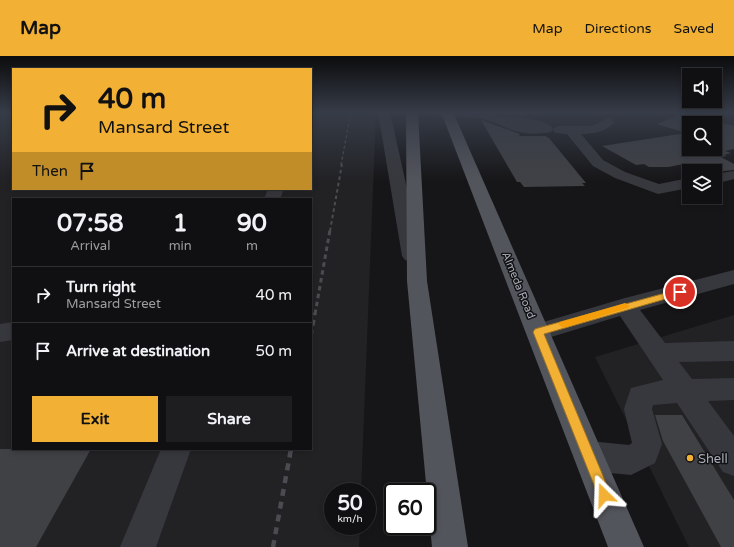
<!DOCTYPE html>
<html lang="en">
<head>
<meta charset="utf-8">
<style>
	body { margin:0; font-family:"Varela Round",sans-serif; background:#1e1e20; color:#f1f3f6; height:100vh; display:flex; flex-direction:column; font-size:15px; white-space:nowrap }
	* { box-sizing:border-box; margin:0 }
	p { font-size:13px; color:#9c9d9f }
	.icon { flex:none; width:22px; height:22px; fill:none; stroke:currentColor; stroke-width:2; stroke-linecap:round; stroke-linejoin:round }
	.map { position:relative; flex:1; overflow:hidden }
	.details { position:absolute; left:12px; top:142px; width:300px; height:252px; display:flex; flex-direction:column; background:#101012; border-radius:0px; box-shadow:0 2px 6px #0003,0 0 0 1px #303032 }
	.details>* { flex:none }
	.guide { position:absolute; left:12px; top:12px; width:300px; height:122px; border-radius:0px; box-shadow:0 2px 6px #0003,0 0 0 1px #303032; background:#f2b134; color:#111; overflow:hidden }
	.fabs { position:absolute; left:682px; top:12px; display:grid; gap:8px }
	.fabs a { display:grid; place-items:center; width:40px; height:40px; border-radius:0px; background:#101012; box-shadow:0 2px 6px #0003,0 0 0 1px #303032; font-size:20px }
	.speed { position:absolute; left:324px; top:427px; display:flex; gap:8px; font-size:20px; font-weight:700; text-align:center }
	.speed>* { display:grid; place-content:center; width:52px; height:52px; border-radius:50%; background:#101012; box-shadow:0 2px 6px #0003,0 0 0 1px #303032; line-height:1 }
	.speed small { font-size:10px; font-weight:400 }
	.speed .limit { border:2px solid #111; border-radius:6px; background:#fff; color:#111 }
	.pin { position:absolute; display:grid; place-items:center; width:34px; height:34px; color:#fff; margin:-17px; border:2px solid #fff; border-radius:50%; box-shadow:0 1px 4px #0007 }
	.me { position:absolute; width:44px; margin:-22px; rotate:338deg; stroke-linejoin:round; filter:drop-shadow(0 0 3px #0008) }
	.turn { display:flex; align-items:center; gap:14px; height:84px; padding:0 20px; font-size:18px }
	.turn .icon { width:52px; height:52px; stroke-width:2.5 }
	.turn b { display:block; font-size:28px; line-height:34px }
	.then { display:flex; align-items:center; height:38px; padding:0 20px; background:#0003; gap:8px; font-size:15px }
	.eta { display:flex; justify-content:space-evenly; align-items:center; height:68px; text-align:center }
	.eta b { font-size:24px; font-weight:700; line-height:28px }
	.cta { display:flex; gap:8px; margin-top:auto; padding:8px 20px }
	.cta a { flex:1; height:46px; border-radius:0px; background:#f2b134; color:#111; font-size:16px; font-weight:700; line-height:46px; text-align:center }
	.cta a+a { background:#1e1e20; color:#f1f3f6 }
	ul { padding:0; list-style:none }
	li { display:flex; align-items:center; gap:12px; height:56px; padding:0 20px; border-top:1px solid #303032 }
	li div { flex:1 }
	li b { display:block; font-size:15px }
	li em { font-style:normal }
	header { display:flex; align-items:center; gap:24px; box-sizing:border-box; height:56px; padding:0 20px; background:#f2b134; color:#111 }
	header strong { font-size:19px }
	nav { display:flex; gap:22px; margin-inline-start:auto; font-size:14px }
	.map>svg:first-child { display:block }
</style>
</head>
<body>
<header>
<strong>Map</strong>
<nav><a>Map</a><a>Directions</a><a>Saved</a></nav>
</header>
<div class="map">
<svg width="734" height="491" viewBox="0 0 734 491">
	<rect width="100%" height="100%" fill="#161618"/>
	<g fill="#222225" fill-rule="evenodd">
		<path d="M 0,56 L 13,56 L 13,133 L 311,133 L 311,56 L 376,56 L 361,436 L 333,436 L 333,470 L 360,470 L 359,491 L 0,491 ZM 13,143 L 311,143 L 311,393 L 13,393 Z"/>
		<path d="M 734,259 L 734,491 L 689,491 L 595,301 Z"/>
	</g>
	<g fill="#404145" fill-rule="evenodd">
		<path d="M 494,56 L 527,56 L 526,61 L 514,59 L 504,59 Z"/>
		<path d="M 684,57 L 734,70 L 734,93 L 725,95 L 731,97 L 724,99 L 727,100 L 721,101 L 734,108 L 734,114 L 715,116 L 715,115 L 704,115 L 689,107 L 668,111 L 649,111 L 644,108 L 636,109 L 602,90 L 686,77 L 657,68 ZM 689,67 L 715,67 L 715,93 L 689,93 Z"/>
		<path d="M 481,64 L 520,78 L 519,80 L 545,80 L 549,82 L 586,127 L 582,127 L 585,130 L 524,131 L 520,126 L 517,126 Z"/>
		<path d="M 655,359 L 682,359 L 734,444 L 734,491 L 721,491 L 663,385 Z"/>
		<path d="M 0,393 L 91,393 L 36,491 L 0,491 Z"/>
	</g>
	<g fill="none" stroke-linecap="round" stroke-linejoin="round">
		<g fill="#37383d" fill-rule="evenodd">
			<path d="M 378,56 L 390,56 L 422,200 L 419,204 L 412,206 L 405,204 L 402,200 Z"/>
			<path d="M 431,56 L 487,56 L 504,61 L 514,60 L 541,65 L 551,70 L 553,73 L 551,76 C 537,79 522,78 509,73 C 500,69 492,65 483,63 C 468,60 451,60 436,59 Z"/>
			<path d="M 608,62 L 612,63 L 614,66 C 607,76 592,78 581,78 L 603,104 L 625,116 L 659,128 L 689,122 L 689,132 L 658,138 L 615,122 L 593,110 L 567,78 L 555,77 L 553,74 L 555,71 L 559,70 L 592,70 Z"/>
			<path d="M 734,115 L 734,123 L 715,128 L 715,118 Z"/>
			<path d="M 268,133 L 284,133 L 280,143 L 264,143 Z"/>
			<path d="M 734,214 L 734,228 L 640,254 L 665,287 L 734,285 L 734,305 L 679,306 L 692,323 L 734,322 L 734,344 L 708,345 L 734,380 L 734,420 L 723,416 L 677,347 L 653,349 L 652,353 L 662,388 L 655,407 L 631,419 L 589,415 L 578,410 L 574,400 L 578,390 L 589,385 L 629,389 L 632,387 L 624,353 L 631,332 L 663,324 L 620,260 L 538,285 L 530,282 L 526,276 L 530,270 L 625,242 Z"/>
			<path d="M 13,266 L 13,284 L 0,286 L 0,268 Z"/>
			<path d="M 161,393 L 191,393 L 156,491 L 120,491 Z"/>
		</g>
		<g fill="#53555c" fill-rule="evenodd">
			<path d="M 406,56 L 418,56 L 427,225 L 468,491 L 432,491 L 407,225 Z"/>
			<path d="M 441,56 L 453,56 L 644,491 L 608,491 Z"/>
		</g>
		<path stroke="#4a4c52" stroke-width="1.5" stroke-dasharray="3 2.5" stroke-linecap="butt" d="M 341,109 L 351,56"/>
		<path stroke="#4a4c52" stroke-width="2" stroke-dasharray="3.5 3" stroke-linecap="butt" d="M 330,175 L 342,108"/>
		<path stroke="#4a4c52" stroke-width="3" stroke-dasharray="4.5 3.5" stroke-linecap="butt" d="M 315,258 L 330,174"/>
		<path stroke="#4a4c52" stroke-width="3.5" stroke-dasharray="6 4.5" stroke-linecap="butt" d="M 311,280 L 315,257"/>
		<path stroke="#4a4c52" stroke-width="4.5" stroke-dasharray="7 6" stroke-linecap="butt" d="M 273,491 L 291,393"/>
	</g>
	<linearGradient id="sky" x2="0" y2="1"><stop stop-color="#0c0c0d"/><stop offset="0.45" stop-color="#363c48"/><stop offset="1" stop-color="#363c48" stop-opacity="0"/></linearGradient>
	<rect width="734" height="125" fill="url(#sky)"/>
	<path fill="#f2b134" stroke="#9d7322" d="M 680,233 L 683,234 L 684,236 L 683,238 L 544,278 L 611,439 L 609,444 L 604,446 L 600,444 L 533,276 L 535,273 L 538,272 Z"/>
	<path fill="#f59e0b" d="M 625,247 L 630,250 L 628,252 L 563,272 L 558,268 L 560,266 Z"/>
	<circle fill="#f2b134" stroke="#111113" stroke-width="1.5" cx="690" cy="402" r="4"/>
	<g text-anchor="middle" stroke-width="3" stroke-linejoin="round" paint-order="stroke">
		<g font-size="11" fill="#a8adb8" stroke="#111113">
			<text transform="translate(519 229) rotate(68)" y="4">Almeda Road</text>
		</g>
		<g font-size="13" fill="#a8adb8" stroke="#111113" text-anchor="start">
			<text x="698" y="407">Shell</text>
		</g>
	</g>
</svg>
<div class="fabs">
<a><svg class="icon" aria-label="sound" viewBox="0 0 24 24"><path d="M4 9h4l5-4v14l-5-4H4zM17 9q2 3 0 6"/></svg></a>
<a><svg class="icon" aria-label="search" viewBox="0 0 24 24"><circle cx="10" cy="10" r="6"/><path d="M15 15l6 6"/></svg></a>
<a><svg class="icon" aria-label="layers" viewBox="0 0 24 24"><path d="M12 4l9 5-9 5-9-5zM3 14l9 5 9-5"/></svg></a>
</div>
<div class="speed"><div>50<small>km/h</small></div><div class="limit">60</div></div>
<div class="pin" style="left:680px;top:236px;background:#d93025"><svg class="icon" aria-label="arrive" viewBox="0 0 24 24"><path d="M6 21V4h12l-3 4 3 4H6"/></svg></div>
<svg class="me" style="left:604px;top:439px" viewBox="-20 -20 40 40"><path d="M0-17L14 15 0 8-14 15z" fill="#f2b134" stroke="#fff" stroke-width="4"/></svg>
<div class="guide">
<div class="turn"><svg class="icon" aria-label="right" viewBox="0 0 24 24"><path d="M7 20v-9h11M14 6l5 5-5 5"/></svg><div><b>40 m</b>Mansard Street</div></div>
<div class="then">Then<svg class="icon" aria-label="arrive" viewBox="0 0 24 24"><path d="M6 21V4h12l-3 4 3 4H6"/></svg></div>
</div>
<section class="details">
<div class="eta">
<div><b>07:58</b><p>Arrival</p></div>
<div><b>1</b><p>min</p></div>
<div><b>90</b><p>m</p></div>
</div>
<ul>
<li><svg class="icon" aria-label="right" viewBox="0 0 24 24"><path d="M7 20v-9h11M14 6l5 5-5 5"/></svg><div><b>Turn right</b><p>Mansard Street</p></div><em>40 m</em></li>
<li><svg class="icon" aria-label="arrive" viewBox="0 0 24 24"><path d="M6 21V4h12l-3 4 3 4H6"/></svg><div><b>Arrive at destination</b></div><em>50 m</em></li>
</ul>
<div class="cta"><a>Exit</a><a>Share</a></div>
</section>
</div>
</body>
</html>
